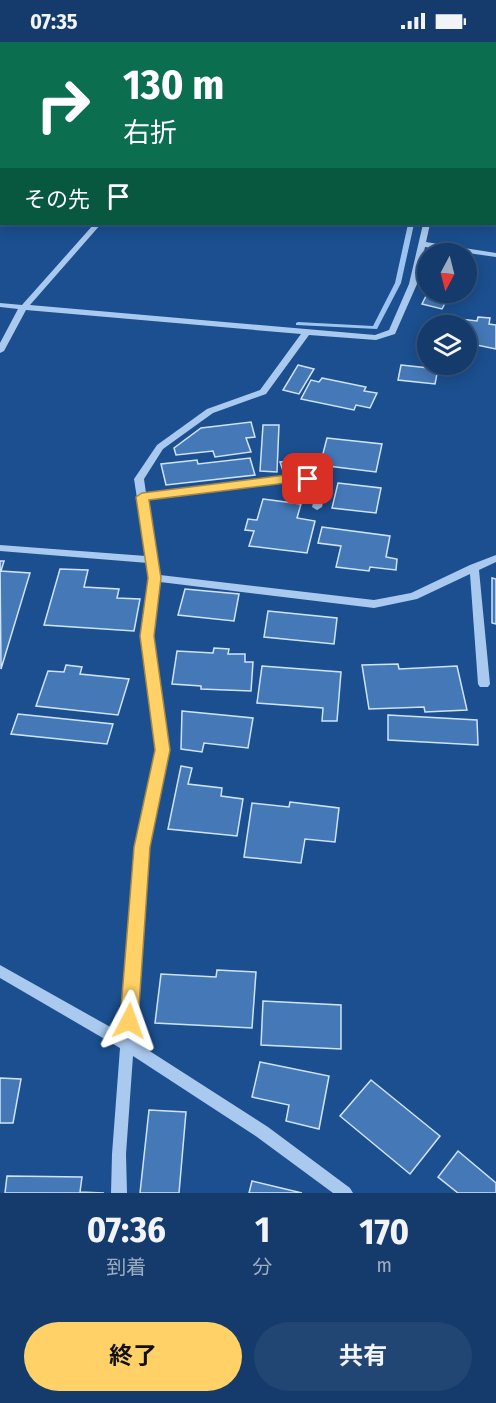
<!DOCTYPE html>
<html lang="ja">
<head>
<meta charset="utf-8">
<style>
	body { margin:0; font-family:"Fira Sans Condensed","Noto Sans JP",sans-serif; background:#214673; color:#f1f3f6; height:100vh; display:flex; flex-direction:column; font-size:22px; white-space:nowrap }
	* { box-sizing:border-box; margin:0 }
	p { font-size:20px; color:#9dadc1 }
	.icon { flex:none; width:33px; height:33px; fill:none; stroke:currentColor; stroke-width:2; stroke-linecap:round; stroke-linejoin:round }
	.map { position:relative; height:1151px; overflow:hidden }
	.panel { display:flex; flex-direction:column; background:#143b6b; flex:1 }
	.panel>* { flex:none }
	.hud { position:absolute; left:0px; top:0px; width:496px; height:183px; box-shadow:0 3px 15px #0003,0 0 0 2px #33557e; background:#0b6e4f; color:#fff; overflow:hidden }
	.needle { width:39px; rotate:187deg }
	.controls { position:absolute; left:417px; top:201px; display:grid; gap:12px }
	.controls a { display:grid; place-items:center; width:60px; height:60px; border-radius:50%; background:#143b6b; box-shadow:0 3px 15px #0003,0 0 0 2px #33557e; font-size:30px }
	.pin { position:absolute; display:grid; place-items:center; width:51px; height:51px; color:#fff; margin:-26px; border-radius:12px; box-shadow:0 3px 9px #0006 }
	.me { position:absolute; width:66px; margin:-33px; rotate:4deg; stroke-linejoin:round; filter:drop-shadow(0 0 4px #0008) }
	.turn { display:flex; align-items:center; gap:21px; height:126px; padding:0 24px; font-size:27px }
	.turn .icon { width:78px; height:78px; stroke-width:2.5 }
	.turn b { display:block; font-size:42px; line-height:51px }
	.then { display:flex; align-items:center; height:57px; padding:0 24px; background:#0003; gap:12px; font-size:22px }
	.eta { display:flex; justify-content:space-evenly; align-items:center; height:102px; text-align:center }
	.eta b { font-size:36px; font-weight:700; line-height:42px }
	.button { display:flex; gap:12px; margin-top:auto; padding:12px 24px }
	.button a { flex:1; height:69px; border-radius:36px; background:#ffd166; color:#111; font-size:24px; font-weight:700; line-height:69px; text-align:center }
	.button a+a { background:#214673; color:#f1f3f6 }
	.status { display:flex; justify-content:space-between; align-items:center; height:42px; padding:0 30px; background:#143b6b; direction:ltr }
	.status svg { height:16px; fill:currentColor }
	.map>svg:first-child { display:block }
</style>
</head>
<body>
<div class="status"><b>07:35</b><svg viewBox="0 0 49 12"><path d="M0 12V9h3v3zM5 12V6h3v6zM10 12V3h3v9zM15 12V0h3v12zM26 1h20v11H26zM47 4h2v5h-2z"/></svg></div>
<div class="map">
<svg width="496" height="1151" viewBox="0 0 496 1151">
	<rect width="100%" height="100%" fill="#1b4f8f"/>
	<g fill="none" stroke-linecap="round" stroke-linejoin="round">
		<g fill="#9cc4f0" fill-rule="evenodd">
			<rect x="409" y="0" width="4" height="2"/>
			<rect x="0" y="50" width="2" height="4"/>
			<rect x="495" y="91" width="1" height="4"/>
			<path d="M 408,182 L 414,182 L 401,241 L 377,287 L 296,283 L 296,281 L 298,280 L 373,284 L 395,241 Z"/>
		</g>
	</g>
	<g fill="#4478b7" stroke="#cfe3fa" stroke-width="1.5">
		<path d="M 428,250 L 451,250 L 442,267 L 422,262 Z"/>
		<path d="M 478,275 L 490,276 L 489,282 L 496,283 L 496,307 L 467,301 L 466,303 L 466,284 L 451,284 L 452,276 L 477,279 Z"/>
		<path d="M 298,323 L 314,327 L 299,352 L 283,348 Z"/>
		<path d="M 401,323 L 438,327 L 435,342 L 398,338 Z"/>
		<path d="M 322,336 L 366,345 L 364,349 L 377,351 L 370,366 L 356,363 L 354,368 L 301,357 L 311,338 L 319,340 Z"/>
		<path d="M 251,380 L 255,395 L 246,396 L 251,410 L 215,415 L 213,409 L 176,413 L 174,406 L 201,386 Z"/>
		<path d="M 263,383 L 279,383 L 277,430 L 260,429 Z"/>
		<path d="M 327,396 L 382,402 L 376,430 L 320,423 Z"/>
		<path d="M 250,416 L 255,433 L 166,443 L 161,422 L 197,418 L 198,422 Z"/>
		<path d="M 302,418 L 305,427 L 283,429 L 280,420 Z"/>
		<path d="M 338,441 L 381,446 L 376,471 L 332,466 Z"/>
		<path d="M 263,457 L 301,462 L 297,476 L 315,479 L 307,511 L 249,504 L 254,489 L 245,488 L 248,477 L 257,478 Z"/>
		<path d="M 322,485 L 390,494 L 386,515 L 397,517 L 396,528 L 370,525 L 369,529 L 336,525 L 341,504 L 318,501 Z"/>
		<path d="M 0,519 L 4,519 L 1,529 L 30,531 L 1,627 Z"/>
		<path d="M 60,527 L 88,528 L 84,545 L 119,547 L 117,556 L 140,557 L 134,589 L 44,583 Z"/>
		<path d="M 492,536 L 496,537 L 496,582 L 492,581 Z"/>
		<path d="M 185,547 L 239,552 L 234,579 L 178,573 Z"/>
		<path d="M 268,569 L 337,576 L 334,602 L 264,595 Z"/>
		<path d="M 214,606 L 229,607 L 228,612 L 245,612 L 245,620 L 253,620 L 251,649 L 201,647 L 201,644 L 172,642 L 177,609 L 213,611 Z"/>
		<path d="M 398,622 L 399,627 L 457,624 L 467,668 L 425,670 L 424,665 L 369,667 L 362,623 Z"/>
		<path d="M 66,623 L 82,625 L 80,632 L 129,637 L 118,673 L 36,664 L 48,629 L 64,630 Z"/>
		<path d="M 262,624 L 341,630 L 337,679 L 322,679 L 323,666 L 257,661 Z"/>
		<path d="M 182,669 L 253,676 L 248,706 L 204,701 L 202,710 L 181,707 Z"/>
		<path d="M 18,672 L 113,682 L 107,702 L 11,692 Z"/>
		<path d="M 388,673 L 477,678 L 478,703 L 388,698 Z"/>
		<path d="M 181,724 L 192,726 L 188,742 L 222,746 L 221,754 L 243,757 L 237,794 L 168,787 Z"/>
		<path d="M 290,760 L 339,766 L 335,800 L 305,797 L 301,821 L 244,815 L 252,761 L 289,765 Z"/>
		<path d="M 217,928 L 256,930 L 252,986 L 155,981 L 161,932 L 216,935 Z"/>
		<path d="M 263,959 L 341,963 L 341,1007 L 261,1003 Z"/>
		<path d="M 260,1020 L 329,1034 L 319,1087 L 286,1079 L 289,1063 L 252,1055 Z"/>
		<path d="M 0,1036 L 21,1037 L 13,1081 L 0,1081 Z"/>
		<path d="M 371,1038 L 440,1094 L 410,1132 L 340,1074 Z"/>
		<path d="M 149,1068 L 186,1070 L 179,1151 L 140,1151 Z"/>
		<path d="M 458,1109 L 496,1141 L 496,1151 L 458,1151 L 438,1135 Z"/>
		<path d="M 7,1134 L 82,1135 L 80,1150 L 104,1151 L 5,1151 Z"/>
		<path d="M 252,1139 L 302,1151 L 249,1151 Z"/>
	</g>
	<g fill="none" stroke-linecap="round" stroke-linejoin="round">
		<g fill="#a9c9ee" fill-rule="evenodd">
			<path d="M 251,0 L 257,0 L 250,2 Z"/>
			<rect x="495" y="103" width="1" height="4"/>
			<path d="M 94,182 L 101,182 L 30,263 L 375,293 L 389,288 L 409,242 L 423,182 L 430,182 L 426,200 L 496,211 L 496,215 L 425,205 L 417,242 L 395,292 L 376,298 L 309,293 L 266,352 L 213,371 L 163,407 L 144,437 L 146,451 C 175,448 311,426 328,438 L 322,465 L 317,468 L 312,465 L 318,441 L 294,439 L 147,457 L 160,533 L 374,558 L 411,551 L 470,523 L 496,513 L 496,520 L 479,528 L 490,642 L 488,645 L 480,645 L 478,642 L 470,532 L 417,557 L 374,566 L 160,540 L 152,594 L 169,708 L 148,805 L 134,999 L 268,1085 L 350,1146 L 353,1151 L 333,1151 L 257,1095 L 133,1014 L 126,1112 L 127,1151 L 111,1151 L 112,1112 L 120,1006 L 0,936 L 0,923 L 121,991 L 136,805 L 157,708 L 142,594 L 150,536 L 148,521 L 0,509 L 0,503 L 146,514 L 134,437 L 157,403 L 207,367 L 260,348 L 301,292 L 26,268 L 4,309 L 0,311 L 0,301 L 18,267 L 0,265 L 0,261 L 22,263 Z"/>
		</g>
	</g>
	<path fill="#ffd166" stroke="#a68842" stroke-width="1.5" d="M 294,432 L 308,433 L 314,437 L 308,441 L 294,440 L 149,458 L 161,536 L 154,594 L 170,708 L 150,805 L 138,979 L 136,985 L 129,987 L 123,985 L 120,979 L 134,805 L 155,708 L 140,594 L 148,536 L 136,455 L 142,451 Z"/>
</svg>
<div class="controls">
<a><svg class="needle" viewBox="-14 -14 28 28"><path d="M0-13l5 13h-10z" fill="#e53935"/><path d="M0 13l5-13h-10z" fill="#9dadc1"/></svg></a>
<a><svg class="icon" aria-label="layers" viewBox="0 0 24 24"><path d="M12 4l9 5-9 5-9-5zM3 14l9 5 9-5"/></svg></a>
</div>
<div class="pin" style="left:308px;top:437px;background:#d93025"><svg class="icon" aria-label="arrive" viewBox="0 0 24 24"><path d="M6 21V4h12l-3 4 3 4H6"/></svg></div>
<svg class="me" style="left:129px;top:979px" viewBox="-20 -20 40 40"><path d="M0-17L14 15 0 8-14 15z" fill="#ffd166" stroke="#fff" stroke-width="4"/></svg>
<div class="hud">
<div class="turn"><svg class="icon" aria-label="right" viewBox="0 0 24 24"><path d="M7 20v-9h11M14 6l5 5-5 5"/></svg><div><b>130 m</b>右折</div></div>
<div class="then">その先<svg class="icon" aria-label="arrive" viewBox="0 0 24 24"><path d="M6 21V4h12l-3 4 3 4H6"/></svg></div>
</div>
</div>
<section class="panel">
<div class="eta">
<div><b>07:36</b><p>到着</p></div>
<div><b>1</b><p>分</p></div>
<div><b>170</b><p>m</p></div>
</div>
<div class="button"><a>終了</a><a>共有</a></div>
</section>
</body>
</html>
